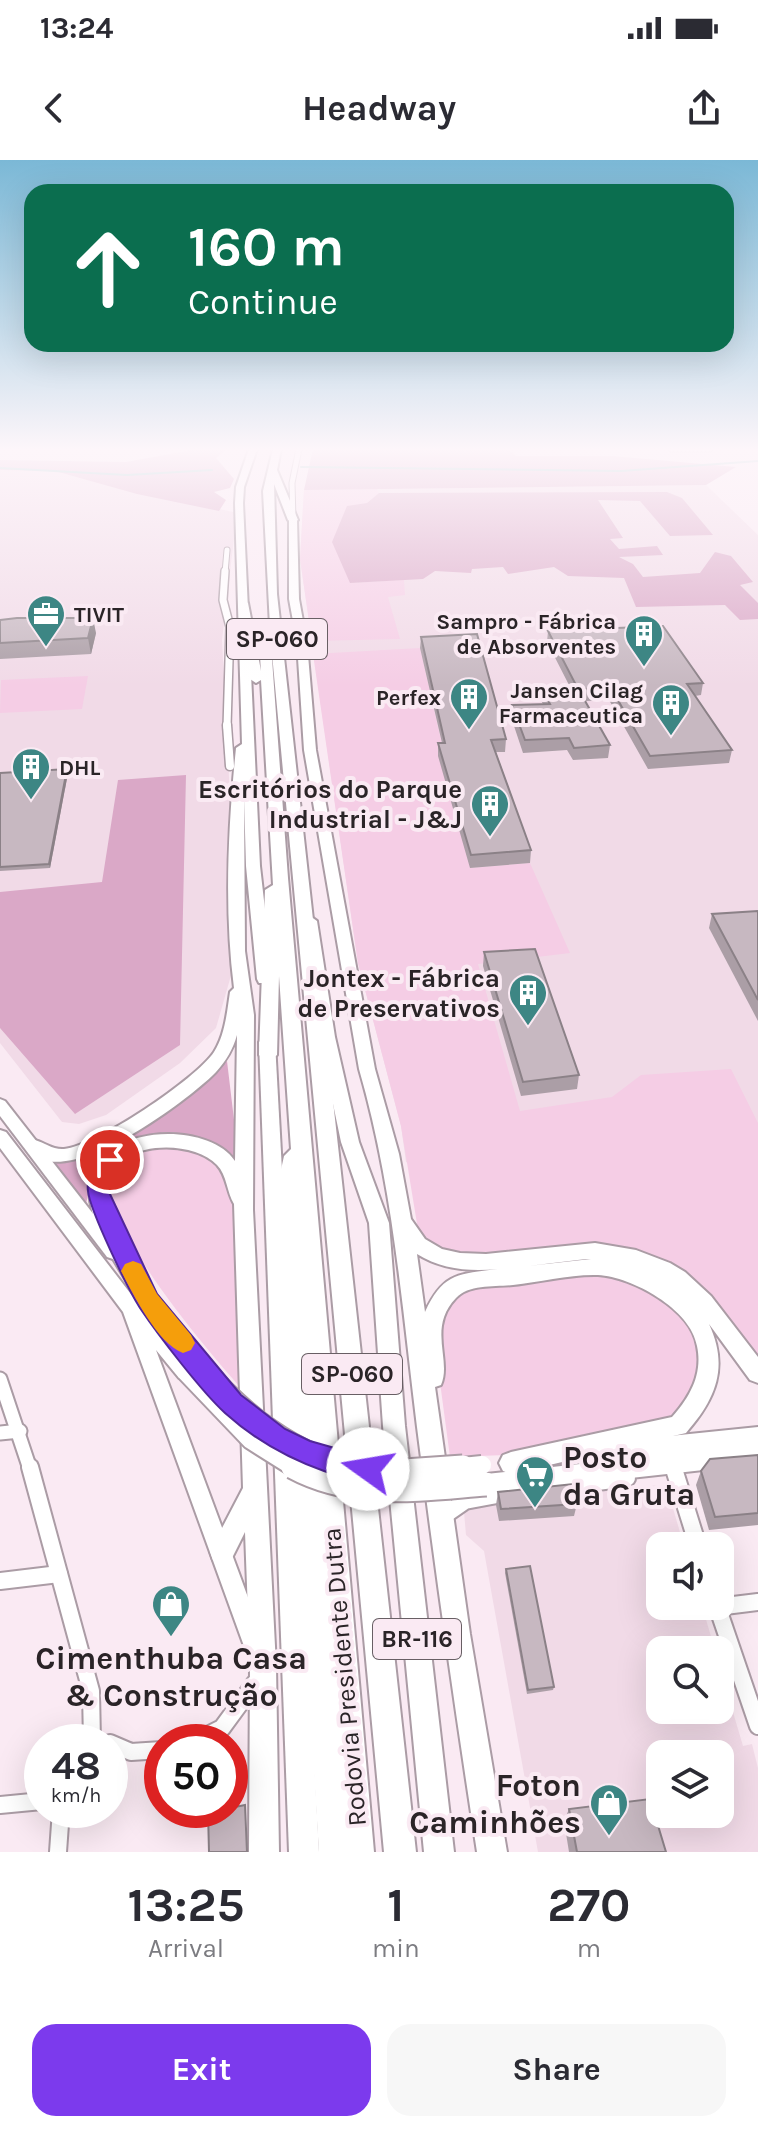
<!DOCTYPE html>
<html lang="en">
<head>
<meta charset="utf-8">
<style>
	body { margin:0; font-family:Karla,sans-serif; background:#f7f7f7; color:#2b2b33; height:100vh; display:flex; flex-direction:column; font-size:30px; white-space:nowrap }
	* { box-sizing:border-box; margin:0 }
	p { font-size:26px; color:#7c7c81 }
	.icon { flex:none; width:44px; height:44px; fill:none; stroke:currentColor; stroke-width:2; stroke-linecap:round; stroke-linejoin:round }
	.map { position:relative; height:1692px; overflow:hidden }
	.drawer { display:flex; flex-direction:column; background:#fff; flex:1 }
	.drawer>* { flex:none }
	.top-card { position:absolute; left:24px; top:24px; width:710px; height:168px; border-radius:24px; box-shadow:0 8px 32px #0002; background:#0b6e4f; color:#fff; overflow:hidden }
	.controls { position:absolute; left:646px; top:1372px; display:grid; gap:16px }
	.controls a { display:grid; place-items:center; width:88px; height:88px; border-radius:16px; background:#fff; box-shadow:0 8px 32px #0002; font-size:40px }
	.speed { position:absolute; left:24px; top:1564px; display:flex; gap:16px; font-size:40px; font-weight:700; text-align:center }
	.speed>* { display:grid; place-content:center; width:104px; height:104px; border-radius:50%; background:#fff; box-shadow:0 8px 32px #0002; line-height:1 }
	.speed small { font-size:20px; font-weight:400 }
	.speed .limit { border:12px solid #d22; background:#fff; color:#111 }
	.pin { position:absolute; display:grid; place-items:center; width:68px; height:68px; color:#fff; margin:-34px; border:4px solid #fff; border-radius:50%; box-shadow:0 2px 8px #0007 }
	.me { position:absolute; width:88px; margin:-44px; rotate:283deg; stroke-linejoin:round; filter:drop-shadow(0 0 6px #0008) }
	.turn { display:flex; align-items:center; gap:28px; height:168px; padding:0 32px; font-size:36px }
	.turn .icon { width:104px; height:104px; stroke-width:2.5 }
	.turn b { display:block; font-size:56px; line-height:68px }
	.eta { display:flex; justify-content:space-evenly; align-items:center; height:136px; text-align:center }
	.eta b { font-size:48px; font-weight:700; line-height:56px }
	.cta { display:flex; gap:16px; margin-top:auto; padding:16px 32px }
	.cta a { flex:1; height:92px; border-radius:24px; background:#7c3aed; color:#fff; font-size:32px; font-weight:700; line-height:92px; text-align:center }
	.cta a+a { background:#f7f7f7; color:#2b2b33 }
	.status { display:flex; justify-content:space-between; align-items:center; height:56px; padding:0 40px; background:#fff; direction:ltr }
	.status svg { height:22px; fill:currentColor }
	header { display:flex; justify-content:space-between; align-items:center; height:104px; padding:0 32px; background:#fff; font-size:36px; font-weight:700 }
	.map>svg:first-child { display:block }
</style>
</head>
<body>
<div class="status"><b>13:24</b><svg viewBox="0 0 49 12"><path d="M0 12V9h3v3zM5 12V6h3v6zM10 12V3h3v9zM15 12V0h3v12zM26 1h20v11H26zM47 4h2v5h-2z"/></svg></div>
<header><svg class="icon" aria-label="back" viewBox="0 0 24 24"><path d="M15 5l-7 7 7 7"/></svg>Headway<svg class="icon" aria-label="share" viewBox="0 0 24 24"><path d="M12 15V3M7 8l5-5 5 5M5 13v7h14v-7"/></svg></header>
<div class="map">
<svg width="758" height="1692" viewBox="0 0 758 1692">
	<rect width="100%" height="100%" fill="#faeaf3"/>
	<g fill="#f1dae7" fill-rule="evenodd">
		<path d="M 0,310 L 55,311 L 237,353 L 222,480 L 234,715 L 234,805 L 216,868 L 180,903 L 106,955 L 79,964 L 62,962 L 0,883 Z"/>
		<path d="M 706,325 L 758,375 L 758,1204 L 704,1136 L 406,1002 L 401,966 L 358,803 L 300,399 L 304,330 Z"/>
		<path d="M 661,1325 L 668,1331 L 684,1386 L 660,1386 L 660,1446 L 702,1446 L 715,1490 L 660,1490 L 660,1550 L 720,1550 L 720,1508 L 743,1586 L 752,1584 L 758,1608 L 758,1692 L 538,1692 L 484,1391 L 466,1375 L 464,1352 L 494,1338 ZM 660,1594 L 720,1594 L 720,1654 L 660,1654 Z"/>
	</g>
	<g fill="#f5cde5">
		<path d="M 377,329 L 379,333 L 367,343 L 350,423 L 404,420 L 405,435 L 388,437 L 400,479 L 312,481 L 300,399 L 304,330 Z"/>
		<path d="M 420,488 L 470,708 L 530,703 L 570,793 L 478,804 L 520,951 L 612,937 L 641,915 L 731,909 L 758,963 L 758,1204 L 629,1090 L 468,1096 L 436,1089 L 419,1076 L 401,966 L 358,803 L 313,494 Z"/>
		<path d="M 88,516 L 82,549 L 0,553 L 1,520 Z"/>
		<path d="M 191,987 L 221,1005 L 236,1045 L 247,1235 C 218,1202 79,1046 116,1004 C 134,984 167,988 191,987 Z"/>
		<path d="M 598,1113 C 610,1115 625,1115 636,1120 C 671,1134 708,1171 702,1211 C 699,1227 682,1246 673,1260 L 506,1295 L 450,1297 L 437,1200 L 437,1160 L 463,1127 Z"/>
	</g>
	<g fill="#daa8c7">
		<path d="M 197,289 L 227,289 L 216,298 L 234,319 L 230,328 L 214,332 L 226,340 L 219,351 L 137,334 L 55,311 L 0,310 L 0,300 L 126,302 Z"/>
		<path d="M 313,289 L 509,289 L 516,296 L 613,296 L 736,307 L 706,325 L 304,330 Z"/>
		<path d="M 667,332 L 682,338 L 713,375 L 670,376 L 640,341 L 598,340 L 623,378 L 610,379 L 619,389 L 657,386 L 663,395 L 619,397 L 633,404 L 643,417 L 700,413 L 715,392 L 731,396 L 753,422 L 740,425 L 758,443 L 758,459 L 740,460 L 725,445 L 636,447 L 624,418 L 568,416 L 554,407 L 508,414 L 503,407 L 472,409 L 471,413 L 435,411 L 423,419 L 350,423 L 332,382 L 347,346 L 367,343 L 379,333 Z"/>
		<path d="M 186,615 L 180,885 L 75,954 L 0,868 L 0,732 L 102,722 L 118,620 Z"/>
		<path d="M 227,901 L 240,1010 C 216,980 179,963 141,978 C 125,985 109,1000 94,1010 L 85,1048 L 52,1004 L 88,998 Z"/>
	</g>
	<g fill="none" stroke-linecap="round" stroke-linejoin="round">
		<g stroke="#78bebc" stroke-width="2">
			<path d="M 301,307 L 621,311 L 758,301"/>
			<path d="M 0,308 L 127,315 L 212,310"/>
		</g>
		<g stroke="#ab9ca5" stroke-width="7">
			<g id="street-far4">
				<path d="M 672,289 L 709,289"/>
				<path d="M 293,360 L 292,323 L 299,289"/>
				<path d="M 225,413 L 227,390"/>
			</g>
		</g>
		<g stroke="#ab9ca5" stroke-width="10">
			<path id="street-far3" d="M 225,411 L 223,440 L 230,467 L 227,567"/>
		</g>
		<g stroke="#ab9ca5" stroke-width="11">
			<path id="street-far2" d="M 227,565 L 230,606"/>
		</g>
		<g stroke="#ab9ca5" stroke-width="17">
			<g id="street-far1">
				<path d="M 0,1219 L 30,1309"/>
				<path d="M 0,1273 L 20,1271"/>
			</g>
		</g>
		<g stroke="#ab9ca5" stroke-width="20">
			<g id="street">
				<path d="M 30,1307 L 91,1531 L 92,1582"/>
				<path d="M 674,1309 L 698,1386"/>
				<path d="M 560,1327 L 627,1318"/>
				<path d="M 442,1357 L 465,1341 L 508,1333"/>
				<path d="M 0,1421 L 59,1414"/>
				<path d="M 717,1446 L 758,1566"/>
				<path d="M 717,1447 L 758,1442"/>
				<path d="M 194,1582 L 222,1568 L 255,1523"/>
				<path d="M 110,1583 L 131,1592 L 162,1590"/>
				<path d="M 0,1645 L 42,1641"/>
				<path d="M 58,1692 L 61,1650"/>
			</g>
		</g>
		<g stroke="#ab9ca5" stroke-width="4">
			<g id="secondary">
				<path d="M 0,939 L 5,941 L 119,1087 L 122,1092 L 119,1097 L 113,1099 L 107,1097 L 0,956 Z"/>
				<path d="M 0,970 L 6,972 L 137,1142 L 160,1168 L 135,1135 L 138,1130 L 144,1127 L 150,1130 L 206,1197 L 208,1203 L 206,1209 L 199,1211 L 194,1210 L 193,1218 L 186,1221 L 179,1218 L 156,1190 L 266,1486 L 263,1494 L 255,1497 L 247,1494 L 244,1486 L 123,1152 L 0,988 Z"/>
				<path d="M 758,1267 L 758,1304 L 486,1334 L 479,1331 L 476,1324 L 479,1317 L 486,1314 L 580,1304 L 575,1302 L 572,1295 L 575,1288 L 582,1285 Z"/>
			</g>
		</g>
		<g stroke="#ab9ca5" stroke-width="4">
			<g id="primary">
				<path d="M 249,289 L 257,289 L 244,327 L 243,343 L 260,706 L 273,819 L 271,823 L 259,823 L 257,819 L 246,706 L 244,637 L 245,791 L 254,855 L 253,1050 L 276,1506 L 279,1692 L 249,1692 L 250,1506 L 245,1372 L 231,1400 L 222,1403 L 213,1400 L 210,1391 L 243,1328 L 234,1044 C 227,1033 227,1015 217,1005 C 191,977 107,981 108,1029 C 109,1071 142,1106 159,1141 L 156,1147 L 149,1150 L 142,1147 C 122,1112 91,1072 89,1031 C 86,967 205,957 235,1001 L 237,875 C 233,889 226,901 216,912 C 189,940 58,1039 26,987 L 29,982 L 35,980 C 45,983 53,990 64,989 C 97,986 196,919 214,892 C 225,875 227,852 230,832 L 234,828 C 224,750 228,667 236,588 L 242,584 L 235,343 L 236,327 Z"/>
				<path d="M 293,357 L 297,360 L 299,439 L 307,483 L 316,590 L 375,909 L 399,994 L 411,1059 L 425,1079 L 442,1089 L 460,1093 L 486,1094 L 595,1083 L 636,1090 L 670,1103 L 685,1112 L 711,1136 L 758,1197 L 758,1223 L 750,1220 L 709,1164 C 729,1207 716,1239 686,1273 L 511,1314 L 503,1311 L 499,1303 L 503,1295 L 511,1292 L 672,1257 C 690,1237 703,1214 697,1186 C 691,1149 632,1117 598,1115 C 571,1114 540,1122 513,1125 C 495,1127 469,1124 456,1138 C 427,1168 452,1200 441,1225 L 435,1227 L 470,1474 L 507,1692 L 477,1692 C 455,1550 435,1409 417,1267 C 402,1146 393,1026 359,909 L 304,590 L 297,483 L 289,439 L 289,360 ZM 417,1094 C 441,1109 469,1112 498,1109 C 458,1114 443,1113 425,1152 ZM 586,1099 L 591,1099 L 528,1106 Z"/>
				<path d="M 310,756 L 317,761 L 335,877 L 359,982 L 389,1063 L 405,1266 L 454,1692 L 424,1692 L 383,1266 L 369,1063 L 341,982 L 319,877 L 303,761 Z"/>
				<path d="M 267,876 L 275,882 L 319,1692 L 289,1692 L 259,882 Z"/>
			</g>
		</g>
		<g stroke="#ab9ca5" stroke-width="4">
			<path id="highway" d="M 273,289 L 281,289 L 277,310 L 298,360 L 293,363 L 288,360 L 274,324 L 277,434 L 416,1692 L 384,1692 L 270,472 L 288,718 L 374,1692 L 319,1692 L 277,1028 L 284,996 L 291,989 L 279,816 L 277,895 L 268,902 L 259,895 L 265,730 L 273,725 L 261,520 L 256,523 L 250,519 L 238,443 L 243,440 L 248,443 L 261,511 L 258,466 L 264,463 L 270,466 L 263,331 Z"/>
		</g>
		<use href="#street-far4" stroke="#fff" stroke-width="5"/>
		<use href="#street-far3" stroke="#fff" stroke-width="7"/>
		<use href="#street-far2" stroke="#fff" stroke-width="8"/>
		<use href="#street-far1" stroke="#fff" stroke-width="13"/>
		<use href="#street" stroke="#fff" stroke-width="16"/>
		<use href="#secondary" fill="#fff" fill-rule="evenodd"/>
		<use href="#primary" fill="#fff" fill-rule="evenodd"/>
		<use href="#highway" fill="#fff" fill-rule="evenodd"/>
		<g stroke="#ab9ca5" stroke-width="22" stroke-linecap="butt">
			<g id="secondary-bridge-far1">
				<path d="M 199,1203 C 244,1254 291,1293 359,1309"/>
				<path d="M 186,1212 L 251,1280 L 297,1309"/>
				<path d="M 443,1309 L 482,1305"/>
			</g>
		</g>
		<g stroke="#ab9ca5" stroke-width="27" stroke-linecap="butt">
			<g id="secondary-bridge">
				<path d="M 293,1307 C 354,1340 420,1329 486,1324"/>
				<path d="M 350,1307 L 390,1312 L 463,1307"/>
			</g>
		</g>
		<use href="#secondary-bridge-far1" stroke="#fff" stroke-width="18"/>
		<use href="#secondary-bridge" stroke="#fff" stroke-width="23"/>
	</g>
	<g fill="#ab9ea6">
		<path d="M 0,460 L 96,473 L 91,494 L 0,499 Z"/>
		<path d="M 548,471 L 703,523 L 701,535 L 695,536 L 732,590 L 729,603 L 648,609 L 609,540 L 585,541 L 610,585 L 608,598 L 573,600 L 567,590 L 523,593 L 511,557 L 512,545 L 543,544 L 540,539 L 541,527 L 569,525 L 547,482 Z"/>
		<path d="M 421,477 L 506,579 L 505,592 L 496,592 L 531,690 L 530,703 L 470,708 L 438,596 L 438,583 L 442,583 L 420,488 Z"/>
		<path d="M 0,613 L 68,613 L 50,708 L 0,711 Z"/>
		<path d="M 758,751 L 758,861 L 709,768 L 712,754 Z"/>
		<path d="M 484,792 L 579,915 L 577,929 L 521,936 L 483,806 Z"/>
		<path d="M 758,1295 L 758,1365 L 709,1370 L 696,1325 L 701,1311 Z"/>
		<path d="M 498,1332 L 577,1344 L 574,1356 L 499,1361 L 496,1345 Z"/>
		<path d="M 506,1409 L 554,1527 L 553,1530 L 527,1534 L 505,1413 Z"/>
		<path d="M 569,1649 L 666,1692 L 569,1692 L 564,1661 Z"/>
	</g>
	<g fill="#8b8187">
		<path d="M 93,458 L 96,473 L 91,494 L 88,478 Z"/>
		<path d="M 67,609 L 68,613 L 50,708 L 49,704 Z"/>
	</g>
	<g fill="#c7b8c1" stroke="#8b8187" stroke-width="2">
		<path d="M 17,458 L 93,458 L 88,478 L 0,483 L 0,460 Z"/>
		<path d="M 663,466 L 703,523 L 687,524 L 732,590 L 650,596 L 611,528 L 578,529 L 548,471 Z"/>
		<path d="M 477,474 L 506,579 L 491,580 L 531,690 L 471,695 L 438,583 L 445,583 L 421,477 Z"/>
		<path d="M 576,525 L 610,585 L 574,588 L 569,578 L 525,580 L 512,545 L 550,544 L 541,527 Z"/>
		<path d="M 67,609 L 49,704 L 0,707 L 0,613 Z"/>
		<path d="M 758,751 L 758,840 L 712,754 Z"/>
		<path d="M 535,789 L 579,915 L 523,922 L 484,792 Z"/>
		<path d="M 758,1295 L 758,1353 L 715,1357 L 701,1311 L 710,1299 Z"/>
		<path d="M 573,1324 L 577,1344 L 501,1349 L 498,1332 Z"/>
		<path d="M 530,1406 L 554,1527 L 528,1530 L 506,1409 Z"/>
		<path d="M 650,1639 L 666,1692 L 577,1692 L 569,1649 Z"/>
		<path d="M 245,1645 L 247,1692 L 209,1692 L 208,1652 L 230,1650 L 230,1648 Z"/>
	</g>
	<linearGradient id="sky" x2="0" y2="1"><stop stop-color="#7bb8d6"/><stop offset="0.55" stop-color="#fdf6fa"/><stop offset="1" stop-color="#fdf6fa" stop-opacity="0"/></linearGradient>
	<rect width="758" height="526" fill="url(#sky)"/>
	<path fill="#7c3aed" stroke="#51269a" stroke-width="2" d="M 110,992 L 120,1000 L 111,1015 L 109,1032 L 157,1134 L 241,1235 L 285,1269 L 310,1281 L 377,1300 L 381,1309 L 377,1318 C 359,1325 342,1317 324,1311 C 287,1298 255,1280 225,1253 C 202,1232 158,1175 140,1148 C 128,1129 90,1051 88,1031 C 86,1016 96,996 110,992 Z"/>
	<path fill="#f59e0b" d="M 133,1101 L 141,1104 L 157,1134 L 191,1175 L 195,1183 L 191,1190 L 183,1193 C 158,1184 133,1134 121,1111 L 125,1104 Z"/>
	<defs>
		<g id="office-pin" transform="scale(2)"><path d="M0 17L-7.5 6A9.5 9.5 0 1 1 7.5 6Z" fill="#3d8684" stroke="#faeaf3"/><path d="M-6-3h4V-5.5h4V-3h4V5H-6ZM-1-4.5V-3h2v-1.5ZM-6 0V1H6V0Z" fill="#fff"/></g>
		<g id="building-pin" transform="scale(2)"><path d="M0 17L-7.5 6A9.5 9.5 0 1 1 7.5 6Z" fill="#3d8684" stroke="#faeaf3"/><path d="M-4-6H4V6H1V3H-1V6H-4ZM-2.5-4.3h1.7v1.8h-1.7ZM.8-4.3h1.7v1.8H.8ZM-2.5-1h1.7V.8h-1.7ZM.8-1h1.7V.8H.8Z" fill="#fff"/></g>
		<g id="supermarket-pin" transform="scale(2)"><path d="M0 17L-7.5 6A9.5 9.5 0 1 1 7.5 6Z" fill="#3d8684" stroke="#faeaf3"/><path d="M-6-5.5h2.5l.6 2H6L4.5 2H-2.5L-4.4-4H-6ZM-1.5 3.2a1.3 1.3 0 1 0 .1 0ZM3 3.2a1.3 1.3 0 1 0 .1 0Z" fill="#fff"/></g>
		<g id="shop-pin" transform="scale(2)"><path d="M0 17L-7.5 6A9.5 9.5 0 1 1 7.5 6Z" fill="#3d8684" stroke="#faeaf3"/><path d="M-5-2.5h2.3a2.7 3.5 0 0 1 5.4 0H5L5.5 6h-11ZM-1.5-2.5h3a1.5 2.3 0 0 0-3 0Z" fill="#fff"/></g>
	</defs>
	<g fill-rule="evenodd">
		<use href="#office-pin" x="46" y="454"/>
		<use href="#building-pin" x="644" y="474"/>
		<use href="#building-pin" x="469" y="537"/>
		<use href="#building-pin" x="671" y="543"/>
		<use href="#building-pin" x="31" y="607"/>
		<use href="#building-pin" x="490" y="644"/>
		<use href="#building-pin" x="528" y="833"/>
		<use href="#supermarket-pin" x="535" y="1315"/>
		<use href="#shop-pin" x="171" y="1444"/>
		<use href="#shop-pin" x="609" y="1643"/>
	</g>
	<g text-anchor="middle" stroke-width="8" stroke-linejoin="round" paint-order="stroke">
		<g font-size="22" font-weight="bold" fill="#2a2427" stroke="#faeaf3" text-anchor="end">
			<text x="74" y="462" text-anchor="start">TIVIT</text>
			<text x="616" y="469">Sampro - Fábrica<tspan x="616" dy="25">de Absorventes</tspan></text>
			<text x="643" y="538">Jansen Cilag<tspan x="643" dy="25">Farmaceutica</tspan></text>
			<text x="441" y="545">Perfex</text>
			<text x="59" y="615" text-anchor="start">DHL</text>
		</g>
		<g fill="#faeaf3" stroke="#685f64" stroke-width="2">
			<rect x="227" y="459" width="100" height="40" rx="6"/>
			<rect x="302" y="1194" width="100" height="40" rx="6"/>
			<rect x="373" y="1459" width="88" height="40" rx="6"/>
		</g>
		<g font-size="24" font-weight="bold" fill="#2a2427">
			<text x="277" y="487">SP-060</text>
			<text x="352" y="1222">SP-060</text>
			<text x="417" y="1487">BR-116</text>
		</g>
		<g font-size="26" font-weight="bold" fill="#2a2427" stroke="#faeaf3" text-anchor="end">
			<text x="462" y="638">Escritórios do Parque<tspan x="462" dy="30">Industrial - J&amp;J</tspan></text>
			<text x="500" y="827">Jontex - Fábrica<tspan x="500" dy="30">de Preservativos</tspan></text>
		</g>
		<g font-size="26" fill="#2a2427" stroke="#faeaf3">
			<text transform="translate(344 1517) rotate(-95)" y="9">Rodovia Presidente Dutra</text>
		</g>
		<g font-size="32" font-weight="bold" fill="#2a2427" stroke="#faeaf3" text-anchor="start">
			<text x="563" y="1308">Posto<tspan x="563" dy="37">da Gruta</tspan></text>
			<text x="171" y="1509" text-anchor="middle">Cimenthuba Casa<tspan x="171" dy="37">&amp; Construção</tspan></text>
			<text x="581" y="1636" text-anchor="end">Foton<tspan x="581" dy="37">Caminhões</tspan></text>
		</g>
	</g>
</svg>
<div class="controls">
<a><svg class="icon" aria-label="sound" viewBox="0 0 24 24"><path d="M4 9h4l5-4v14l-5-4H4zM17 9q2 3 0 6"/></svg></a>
<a><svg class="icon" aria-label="search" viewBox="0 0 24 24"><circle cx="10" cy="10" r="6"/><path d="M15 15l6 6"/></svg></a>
<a><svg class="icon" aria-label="layers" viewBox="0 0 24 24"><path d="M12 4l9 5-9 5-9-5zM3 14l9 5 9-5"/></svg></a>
</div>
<div class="speed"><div>48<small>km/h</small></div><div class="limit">50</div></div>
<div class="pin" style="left:110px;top:1000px;background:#d93025"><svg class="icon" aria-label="arrive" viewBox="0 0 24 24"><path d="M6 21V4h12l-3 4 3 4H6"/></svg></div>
<svg class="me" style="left:368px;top:1309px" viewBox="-20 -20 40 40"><circle r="19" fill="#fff"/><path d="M0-13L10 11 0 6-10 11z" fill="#7c3aed"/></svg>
<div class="top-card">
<div class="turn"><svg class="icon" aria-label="ahead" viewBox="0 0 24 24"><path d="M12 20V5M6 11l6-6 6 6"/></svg><div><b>160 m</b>Continue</div></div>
</div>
</div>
<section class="drawer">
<div class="eta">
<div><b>13:25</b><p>Arrival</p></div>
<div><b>1</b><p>min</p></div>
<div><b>270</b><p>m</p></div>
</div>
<div class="cta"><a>Exit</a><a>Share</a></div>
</section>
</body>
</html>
